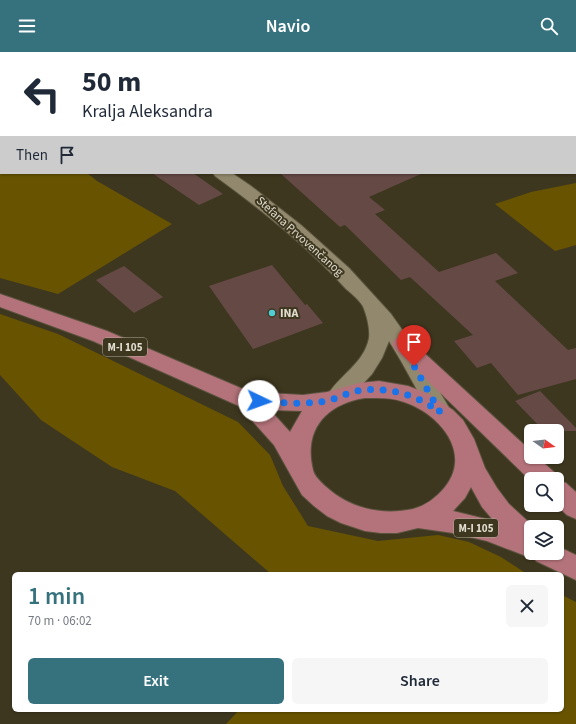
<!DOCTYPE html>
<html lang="en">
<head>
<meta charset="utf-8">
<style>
	body { margin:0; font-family:"Source Sans 3",sans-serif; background:#f6f6f7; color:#1f2937; height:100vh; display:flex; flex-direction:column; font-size:15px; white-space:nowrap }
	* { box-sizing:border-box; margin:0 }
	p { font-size:13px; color:#747a83 }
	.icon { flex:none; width:22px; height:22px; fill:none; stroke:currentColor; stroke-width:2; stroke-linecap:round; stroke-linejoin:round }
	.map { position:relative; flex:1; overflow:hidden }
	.panel { position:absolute; left:12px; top:520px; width:552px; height:140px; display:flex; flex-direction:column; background:#fff; border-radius:6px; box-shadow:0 1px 3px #0004 }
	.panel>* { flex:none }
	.banner { position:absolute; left:0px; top:0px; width:576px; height:122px; box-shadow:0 1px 3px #0004; background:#fff; color:#1f2937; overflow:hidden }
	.needle { width:26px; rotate:104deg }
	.tools { position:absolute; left:524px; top:372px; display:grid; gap:8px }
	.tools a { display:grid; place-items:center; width:40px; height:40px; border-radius:6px; background:#fff; box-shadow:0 1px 3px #0004; font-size:20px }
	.pin { position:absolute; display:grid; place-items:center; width:34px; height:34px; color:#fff; margin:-41px -17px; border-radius:50% 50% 50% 0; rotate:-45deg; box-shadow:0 0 4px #0007 }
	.pin .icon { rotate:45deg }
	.me { position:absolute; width:44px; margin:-22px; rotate:93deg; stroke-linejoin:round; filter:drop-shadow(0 0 3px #0008) }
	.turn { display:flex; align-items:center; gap:14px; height:84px; padding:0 16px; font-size:18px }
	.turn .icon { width:52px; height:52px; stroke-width:2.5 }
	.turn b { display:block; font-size:28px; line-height:34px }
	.then { display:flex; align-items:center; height:38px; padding:0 16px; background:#0003; gap:8px; font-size:15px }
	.round { display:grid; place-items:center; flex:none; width:42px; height:42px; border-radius:6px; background:#f6f6f7 }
	.head { display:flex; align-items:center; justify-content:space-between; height:68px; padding:0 16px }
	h1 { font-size:24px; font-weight:600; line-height:30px; color:#36727e }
	.cta { display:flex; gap:8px; margin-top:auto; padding:8px 16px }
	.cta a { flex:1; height:46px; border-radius:6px; background:#36727e; color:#fff; font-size:16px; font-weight:600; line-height:46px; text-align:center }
	.cta a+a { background:#f6f6f7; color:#1f2937 }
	header { display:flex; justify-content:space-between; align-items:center; height:52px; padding:0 16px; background:#36727e; color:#fff; font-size:18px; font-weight:600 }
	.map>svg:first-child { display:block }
</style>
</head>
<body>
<header><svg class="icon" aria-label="menu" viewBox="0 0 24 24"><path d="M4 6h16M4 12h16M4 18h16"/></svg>Navio<svg class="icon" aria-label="search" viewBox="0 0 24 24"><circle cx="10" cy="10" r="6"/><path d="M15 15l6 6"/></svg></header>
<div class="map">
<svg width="576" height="672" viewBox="0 0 576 672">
	<rect width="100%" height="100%" fill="#3e371f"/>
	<g fill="#685400">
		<path d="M 0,48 L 1,121 L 87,121 L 97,129 L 172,172 L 58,242 L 0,226 Z"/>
		<path d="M 576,131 L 576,193 L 555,199 L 495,152 L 531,140 Z"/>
		<path d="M 0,262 L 58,282 L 238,370 L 270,403 L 283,434 L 308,474 L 378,489 L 438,483 L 469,490 L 501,505 L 527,522 L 270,521 L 175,439 L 112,415 L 41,368 L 0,323 Z"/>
		<path d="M 562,543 L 576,550 L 576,672 L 226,672 L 239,658 L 562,658 Z"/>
	</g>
	<g fill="#654945">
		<path d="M 152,121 L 193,121 L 223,142 L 199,153 Z"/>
		<path d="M 280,121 L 423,121 L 369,145 L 385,158 L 375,162 L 439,220 L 496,201 L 518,221 L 495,229 L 568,298 L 576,296 L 576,327 L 518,343 L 491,311 L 477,316 L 454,289 L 473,283 L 410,225 L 401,228 L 345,173 L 340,175 Z"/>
		<path d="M 272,213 L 305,253 L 307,252 L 323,271 L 253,297 L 209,234 Z"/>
		<path d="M 124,214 L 163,245 L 134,261 L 96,228 Z"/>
		<path d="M 540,339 L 576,376 L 576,379 L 544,379 L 515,349 Z"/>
	</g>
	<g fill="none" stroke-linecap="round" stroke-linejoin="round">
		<g stroke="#5a533e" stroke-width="2">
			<g id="minor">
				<path d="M 72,0 L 86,0 L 87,1 L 73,1 Z"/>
				<path d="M 292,0 L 307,0 L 291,1 Z"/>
				<path d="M 316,0 L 333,0 L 334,1 L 317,1 Z"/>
				<path d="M 470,0 L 485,0 L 486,1 L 471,1 Z"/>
				<rect x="575" y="40" width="1" height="8"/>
				<path d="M 575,79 L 576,80 L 576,90 L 575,89 Z"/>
			</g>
		</g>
		<g stroke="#5a533e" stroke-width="2">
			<g id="tertiary">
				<path d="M 37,0 L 51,0 L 52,1 L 38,1 Z"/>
				<path d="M 213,121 L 232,121 L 251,134 L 301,173 L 349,216 L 391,262 L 408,286 L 451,359 L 448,365 L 440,367 L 432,365 L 401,309 L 389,289 L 382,306 L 372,322 L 346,350 L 338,352 L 330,350 L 327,344 C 339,323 364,312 369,286 C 370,277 367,265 364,257 C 362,250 352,242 346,237 C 307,194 262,158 215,124 Z"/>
			</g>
		</g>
		<g stroke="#5a533e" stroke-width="2">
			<g id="primary">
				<path d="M 0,242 L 107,279 L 250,340 L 303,343 L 327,340 L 359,331 L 379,329 L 408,334 L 429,342 L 453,358 L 463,368 L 474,387 L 485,416 L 497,436 L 509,452 L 534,475 L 531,475 L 531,501 L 557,501 L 557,494 L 576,503 L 576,528 L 536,509 L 534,505 L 531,506 L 487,489 L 453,481 L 418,476 L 397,481 L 381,481 L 365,479 L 341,471 L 327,464 L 314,454 L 302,443 L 274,393 L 239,354 L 93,289 L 0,255 ZM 365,346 C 378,346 391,345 404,350 C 438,361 473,400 445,435 C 437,445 425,454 413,457 C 381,464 349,456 325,434 C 321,430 314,424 313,418 C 303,378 326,352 365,346 ZM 270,358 L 302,359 L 290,380 ZM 471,435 L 482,455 L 494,469 L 453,459 L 465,446 Z"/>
				<path d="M 402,285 L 409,287 L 531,399 L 531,405 L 537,405 L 554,420 L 557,427 L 531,427 L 531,429 L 395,297 L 392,292 L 395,287 Z"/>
				<path d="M 557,428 L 566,431 L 576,440 L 576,467 L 567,463 L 556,453 Z"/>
			</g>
		</g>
		<use href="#minor" fill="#91886d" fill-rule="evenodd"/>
		<use href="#tertiary" fill="#91886d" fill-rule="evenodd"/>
		<use href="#primary" fill="#b4737a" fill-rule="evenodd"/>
	</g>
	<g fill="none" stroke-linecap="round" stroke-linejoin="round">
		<path stroke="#1a73e8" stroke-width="7" stroke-dasharray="0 12.6" d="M 259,349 C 279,351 311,353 330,348 C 339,346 347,341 356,339 C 387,334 415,342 440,360 L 414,314"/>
	</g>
	<circle fill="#51ccd4" stroke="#3e371f" stroke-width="1.5" cx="272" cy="261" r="4"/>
	<g text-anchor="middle" stroke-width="4" stroke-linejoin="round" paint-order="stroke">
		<g fill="#3e371f" stroke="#b0ab9a" stroke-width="1">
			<rect x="103" y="286" width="44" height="18" rx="3"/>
			<rect x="454" y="467" width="44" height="18" rx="3"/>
		</g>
		<g font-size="11" font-weight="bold" fill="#e1ddcf">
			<text x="125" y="299">M-I 105</text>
			<text x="476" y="480">M-I 105</text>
		</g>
		<g font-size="12" fill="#e1ddcf" stroke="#3e371f">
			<text transform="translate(300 184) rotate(42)" y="4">Stefana Prvovenčanog</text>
		</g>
		<g font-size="12" font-weight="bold" fill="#e1ddcf" stroke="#3e371f" text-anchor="start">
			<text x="280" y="265">INA</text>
		</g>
	</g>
</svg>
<div class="tools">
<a><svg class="needle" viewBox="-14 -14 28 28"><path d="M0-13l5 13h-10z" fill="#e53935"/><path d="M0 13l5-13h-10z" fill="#747a83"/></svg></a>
<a><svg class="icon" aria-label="search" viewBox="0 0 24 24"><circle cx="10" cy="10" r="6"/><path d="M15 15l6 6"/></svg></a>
<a><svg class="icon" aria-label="layers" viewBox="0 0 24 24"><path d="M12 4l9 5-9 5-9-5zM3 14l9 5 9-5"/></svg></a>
</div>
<div class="pin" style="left:414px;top:314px;background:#d93025"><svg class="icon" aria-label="arrive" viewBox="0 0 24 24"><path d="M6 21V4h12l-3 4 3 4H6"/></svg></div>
<svg class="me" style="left:259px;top:349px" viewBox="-20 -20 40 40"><circle r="19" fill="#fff"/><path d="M0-13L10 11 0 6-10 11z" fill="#1a73e8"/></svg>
<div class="banner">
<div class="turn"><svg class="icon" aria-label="left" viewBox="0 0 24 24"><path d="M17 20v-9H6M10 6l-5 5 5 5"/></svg><div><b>50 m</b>Kralja Aleksandra</div></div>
<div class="then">Then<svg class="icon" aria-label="arrive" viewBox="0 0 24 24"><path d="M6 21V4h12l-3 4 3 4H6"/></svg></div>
</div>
<section class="panel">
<div class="head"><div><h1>1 min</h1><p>70 m · 06:02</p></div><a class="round"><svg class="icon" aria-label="close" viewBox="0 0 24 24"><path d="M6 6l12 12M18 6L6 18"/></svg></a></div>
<div class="cta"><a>Exit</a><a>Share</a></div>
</section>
</div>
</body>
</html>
